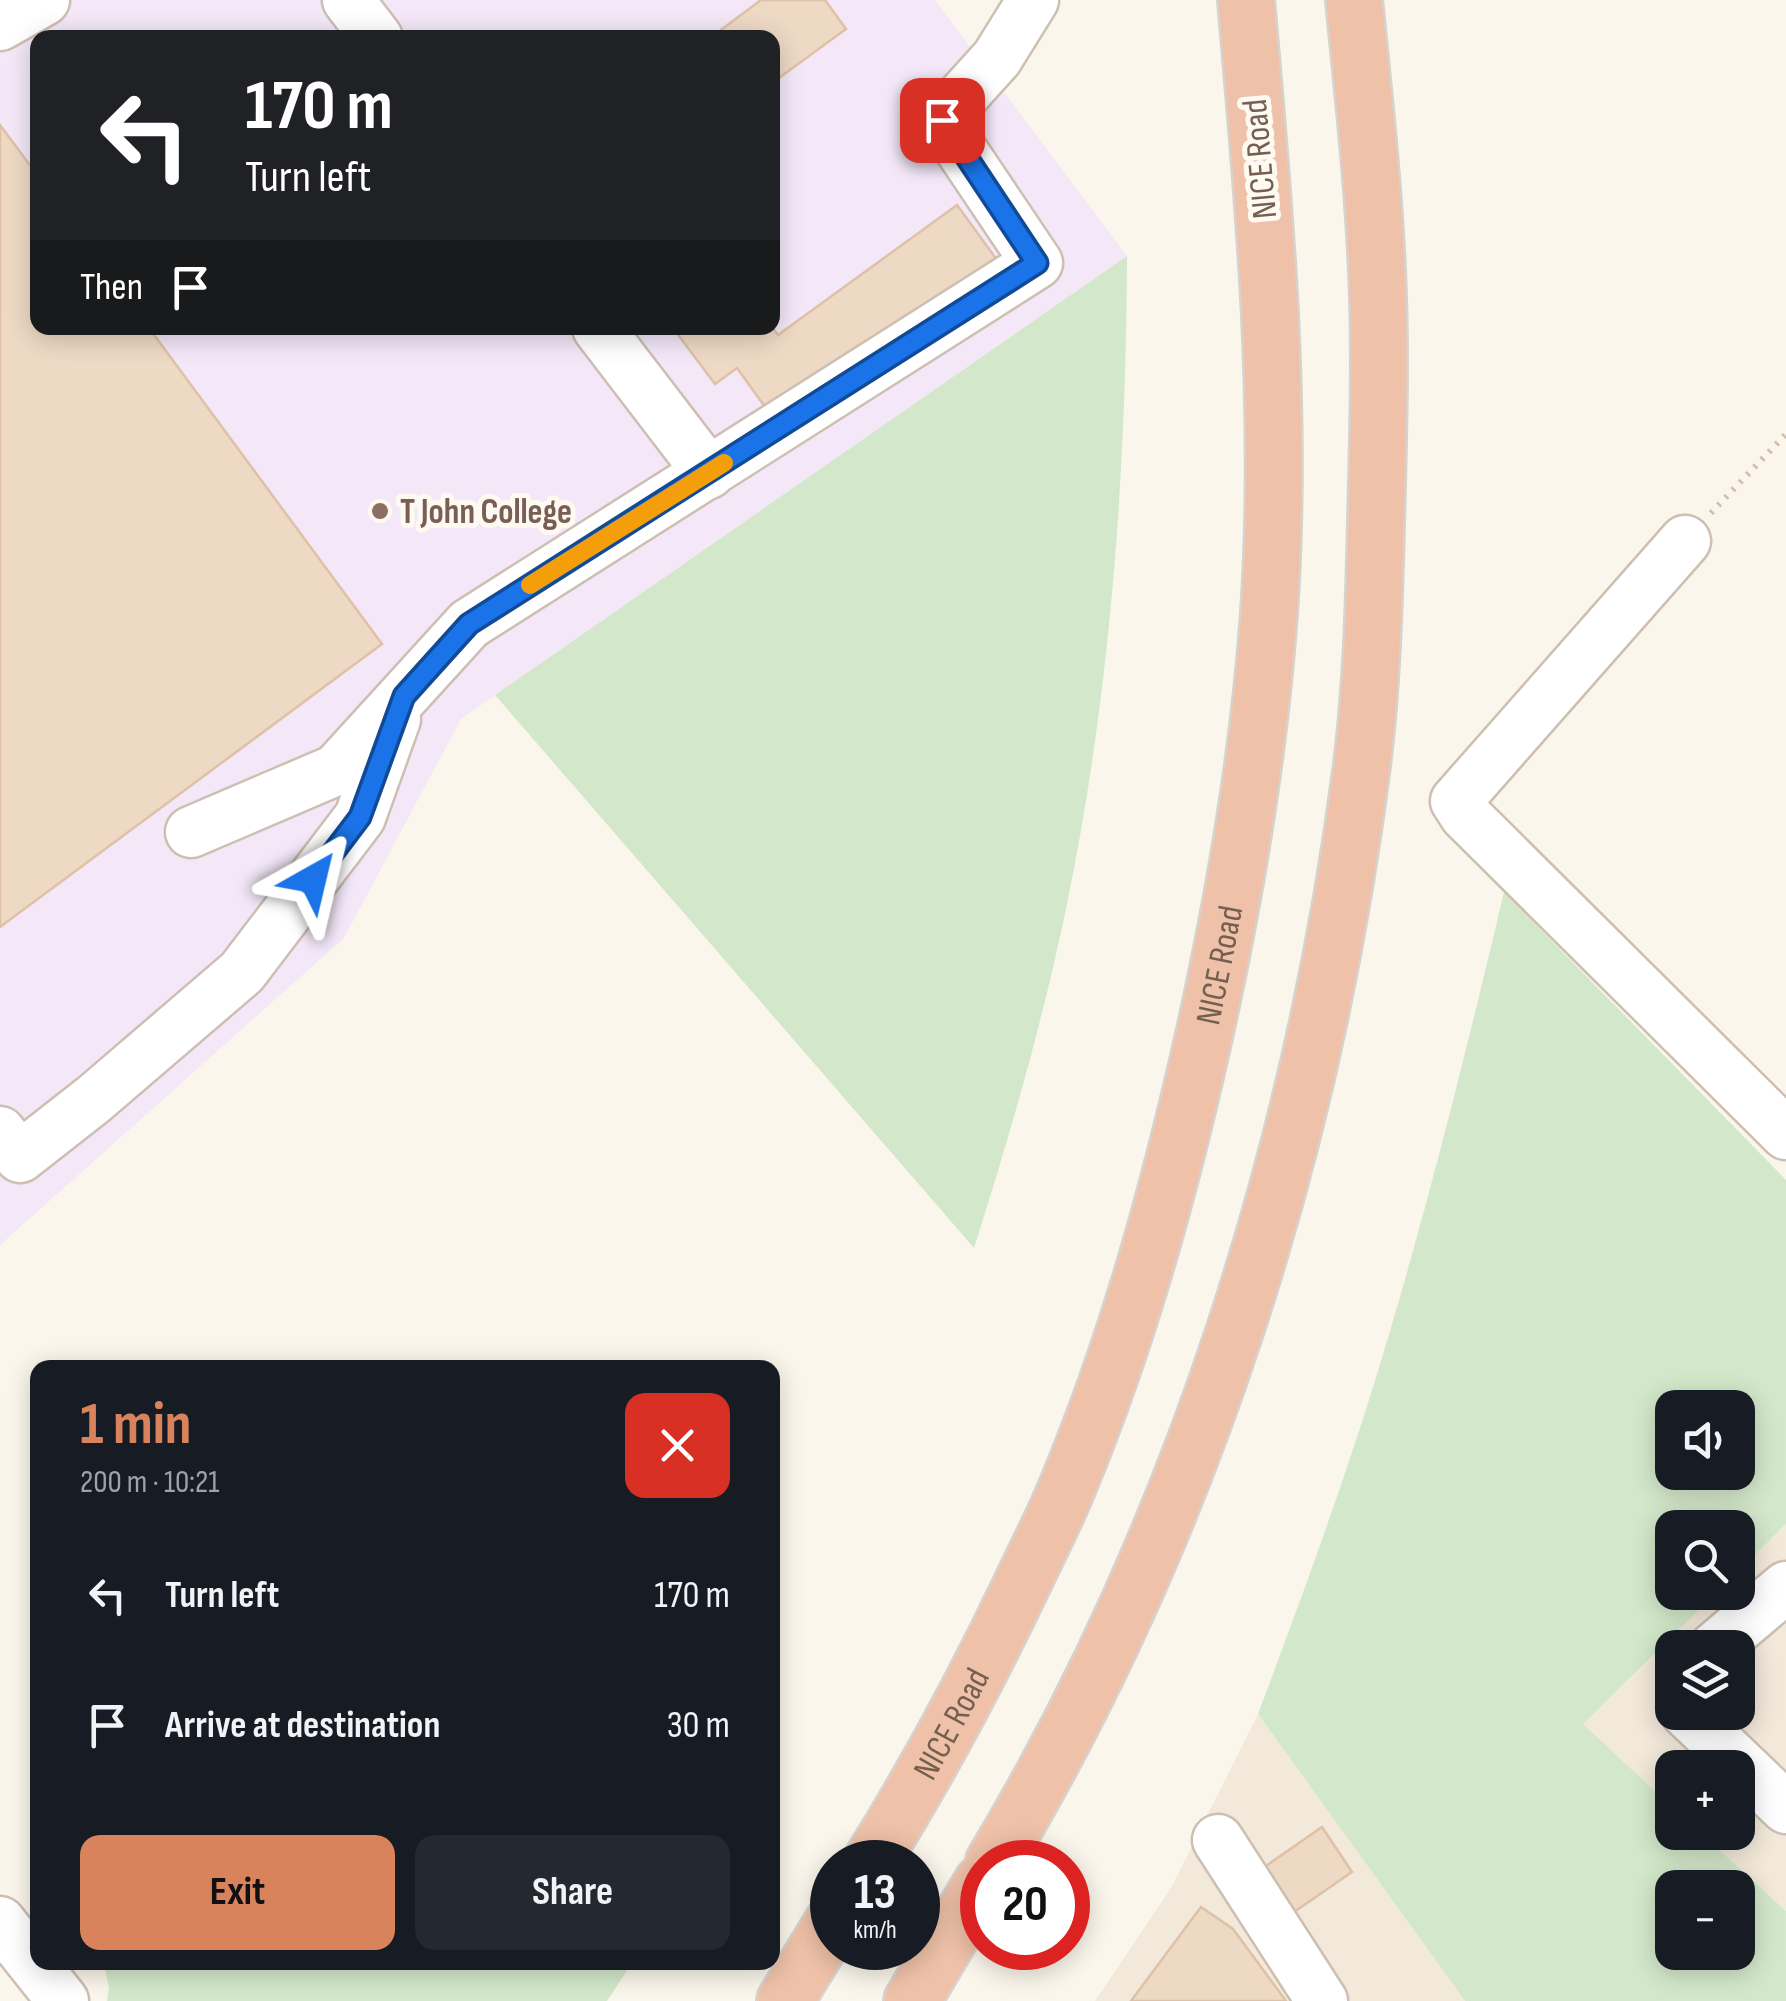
<!DOCTYPE html>
<html lang="en">
<head>
<meta charset="utf-8">
<style>
	body { margin:0; font-family:"Sofia Sans Condensed",sans-serif; background:#242831; color:#f1f3f6; height:100vh; display:flex; flex-direction:column; font-size:38px; white-space:nowrap }
	* { box-sizing:border-box; margin:0 }
	p { font-size:32px; color:#9ea1a6 }
	.icon { flex:none; width:55px; height:55px; fill:none; stroke:currentColor; stroke-width:2; stroke-linecap:round; stroke-linejoin:round }
	.map { position:relative; flex:1; overflow:hidden }
	.panel { position:absolute; left:30px; top:1360px; width:750px; height:610px; display:flex; flex-direction:column; background:#171b24; border-radius:20px; box-shadow:0 5px 25px #0003 }
	.panel>* { flex:none }
	.banner { position:absolute; left:30px; top:30px; width:750px; height:305px; border-radius:20px; box-shadow:0 5px 25px #0003; background:#202124; color:#fff; overflow:hidden }
	.buttons { position:absolute; left:1655px; top:1390px; display:grid; gap:20px }
	.buttons a { display:grid; place-items:center; width:100px; height:100px; border-radius:20px; background:#171b24; box-shadow:0 5px 25px #0003; font-size:50px }
	.speed { position:absolute; left:810px; top:1840px; display:flex; gap:20px; font-size:50px; font-weight:700; text-align:center }
	.speed>* { display:grid; place-content:center; width:130px; height:130px; border-radius:50%; background:#171b24; box-shadow:0 5px 25px #0003; line-height:1 }
	.speed small { font-size:25px; font-weight:400 }
	.speed .limit { border:15px solid #d22; background:#fff; color:#111 }
	.pin { position:absolute; display:grid; place-items:center; width:85px; height:85px; color:#fff; margin:-42px; border-radius:20px; box-shadow:0 5px 15px #0006 }
	.me { position:absolute; width:110px; margin:-55px; rotate:37deg; stroke-linejoin:round; filter:drop-shadow(0 0 8px #0008) }
	.turn { display:flex; align-items:center; gap:35px; height:210px; padding:0 50px; font-size:45px }
	.turn .icon { width:130px; height:130px; stroke-width:2.5 }
	.turn b { display:block; font-size:70px; line-height:85px }
	.then { display:flex; align-items:center; height:95px; padding:0 50px; background:#0003; gap:20px; font-size:38px }
	.round { display:grid; place-items:center; flex:none; width:105px; height:105px; border-radius:20px; background:#242831 }
	.overview { display:flex; align-items:center; justify-content:space-between; height:170px; padding:0 50px }
	h1 { font-size:60px; font-weight:700; line-height:75px; color:#d9835c }
	.action { display:flex; gap:20px; margin-top:auto; padding:20px 50px }
	.action a { flex:1; height:115px; border-radius:20px; background:#d9835c; color:#111; font-size:40px; font-weight:700; line-height:115px; text-align:center }
	.action a+a { background:#242831; color:#f1f3f6 }
	ul { padding:0; list-style:none }
	li { display:flex; align-items:center; gap:30px; height:130px; padding:0 50px }
	li div { flex:1 }
	li b { display:block; font-size:38px }
	li em { font-style:normal }
	.map>svg:first-child { display:block }
</style>
</head>
<body>
<div class="map">
<svg width="1786" height="2001" viewBox="0 0 1786 2001">
	<rect width="100%" height="100%" fill="#fbf6eb"/>
	<g fill="#f2e9da" fill-rule="evenodd">
		<path d="M 1786,1524 L 1786,1911 L 1701,1833 L 1738,1832 L 1738,1768 L 1672,1768 L 1672,1807 L 1582,1724 L 1716,1593 L 1738,1592 L 1738,1571 ZM 1672,1648 L 1738,1648 L 1738,1712 L 1672,1712 Z"/>
		<path d="M 1258,1714 L 1465,2001 L 1095,2001 L 1171,1888 Z"/>
	</g>
	<path fill="#f3e7f8" fill-rule="evenodd" d="M 0,0 L 935,0 L 1127,256 L 461,719 L 344,938 L 0,1245 ZM 38,38 L 772,38 L 772,328 L 38,328 Z"/>
	<g fill="#d3e8ca" fill-rule="evenodd">
		<path d="M 1127,256 C 1126,474 1111,690 1067,904 C 1043,1021 1010,1135 974,1248 L 495,695 Z"/>
		<path d="M 1504,892 L 1786,1180 L 1786,1524 L 1738,1571 L 1738,1528 L 1672,1528 L 1672,1592 L 1716,1593 L 1583,1724 L 1672,1807 L 1672,1832 L 1701,1833 L 1786,1911 L 1786,2001 L 1465,2001 L 1258,1714 C 1299,1605 1339,1496 1374,1384 C 1424,1222 1465,1057 1504,892 ZM 1672,1408 L 1738,1408 L 1738,1472 L 1672,1472 ZM 1672,1888 L 1738,1888 L 1738,1952 L 1672,1952 Z"/>
		<path d="M 104,1963 L 632,1963 L 607,2001 L 107,2001 L 109,1988 Z"/>
	</g>
	<g fill="#eed9c5" stroke="#dfc1a7" stroke-width="2.5">
		<path d="M 761,0 L 825,0 L 846,29 L 772,83 L 772,38 L 710,38 Z"/>
		<path d="M 0,125 L 38,176 L 38,328 L 149,328 L 382,644 L 0,927 Z"/>
		<path d="M 957,205 L 997,260 L 776,422 L 737,368 L 715,384 L 673,328 L 772,327 L 778,335 Z"/>
		<path d="M 1322,1827 L 1352,1872 L 1281,1921 L 1250,1877 Z"/>
		<path d="M 1201,1907 L 1233,1929 L 1286,2001 L 1131,2001 Z"/>
	</g>
	<g fill="none" stroke-linecap="round" stroke-linejoin="round">
		<g stroke="#cdbfb1" stroke-width="55">
			<g id="minor">
				<path d="M 348,0 L 377,38"/>
				<path d="M 0,25 L 44,0"/>
				<path d="M 598,328 L 709,473"/>
				<path d="M 1685,541 L 1456,801 L 1465,815 L 1786,1134"/>
				<path d="M 191,832 L 336,770 L 469,624 L 1037,263 L 941,120 L 997,58 L 1033,0"/>
				<path d="M 0,1132 L 20,1157 L 94,1099 L 242,972 L 360,817 L 395,719"/>
				<path d="M 1714,1648 L 1786,1587"/>
				<path d="M 1686,1712 L 1786,1808"/>
				<path d="M 1218,1840 L 1322,2001"/>
				<path d="M 0,1922 L 63,2001"/>
			</g>
		</g>
		<g stroke="#d8d2ce" stroke-width="60">
			<g id="highway">
				<path id="s1" d="M 871,1862 C 927,1772 978,1677 1024,1580 C 1039,1548 1056,1516 1069,1483 C 1129,1338 1170,1188 1204,1036 C 1235,896 1259,756 1269,613 C 1283,408 1264,203 1246,0"/>
				<path d="M 994,1862 C 1193,1530 1313,1148 1362,765 C 1372,685 1374,604 1376,523 C 1378,439 1381,355 1377,271 C 1373,180 1363,90 1354,0"/>
				<path d="M 785,2001 L 832,1924"/>
				<path d="M 912,2001 L 982,1883"/>
			</g>
		</g>
		<path stroke="#d3bca7" stroke-width="6" stroke-dasharray="2.5 8" stroke-linecap="butt" d="M 1711,513 L 1786,434"/>
		<use href="#minor" stroke="#fff" stroke-width="50"/>
		<use href="#highway" stroke="#efc1a8" stroke-width="55"/>
	</g>
	<g fill="none" stroke-linecap="round" stroke-linejoin="round">
		<g stroke="#114b97" stroke-width="25">
			<path id="route" d="M 313,879 L 360,817 L 404,696 L 469,624 L 1037,263 L 942,120"/>
		</g>
		<use href="#route" stroke="#1a73e8" stroke-width="18"/>
		<path stroke="#f59e0b" stroke-width="18" d="M 530,585 L 724,463"/>
	</g>
	<circle fill="#8d6e63" stroke="#fefaf1" stroke-width="4" cx="380" cy="511" r="10"/>
	<g text-anchor="middle" stroke-width="10" stroke-linejoin="round" paint-order="stroke">
		<g font-size="35" fill="#746050" stroke="#fefaf1">
			<text transform="translate(1259 159) rotate(-95)" y="12">NICE Road</text>
			<text dy="12" stroke="none"><textPath href="#s1" startOffset="968">NICE Road</textPath></text>
			<text dy="12" stroke="none"><textPath href="#s1" startOffset="160">NICE Road</textPath></text>
		</g>
		<g font-size="35" font-weight="bold" fill="#785e54" stroke="#fefaf1" text-anchor="start">
			<text x="400" y="523">T John College</text>
		</g>
	</g>
</svg>
<div class="buttons">
<a><svg class="icon" aria-label="sound" viewBox="0 0 24 24"><path d="M4 9h4l5-4v14l-5-4H4zM17 9q2 3 0 6"/></svg></a>
<a><svg class="icon" aria-label="search" viewBox="0 0 24 24"><circle cx="10" cy="10" r="6"/><path d="M15 15l6 6"/></svg></a>
<a><svg class="icon" aria-label="layers" viewBox="0 0 24 24"><path d="M12 4l9 5-9 5-9-5zM3 14l9 5 9-5"/></svg></a>
<a>+</a>
<a>−</a>
</div>
<div class="speed"><div>13<small>km/h</small></div><div class="limit">20</div></div>
<div class="pin" style="left:942px;top:120px;background:#d93025"><svg class="icon" aria-label="arrive" viewBox="0 0 24 24"><path d="M6 21V4h12l-3 4 3 4H6"/></svg></div>
<svg class="me" style="left:313px;top:879px" viewBox="-20 -20 40 40"><path d="M0-17L14 15 0 8-14 15z" fill="#1a73e8" stroke="#fff" stroke-width="4"/></svg>
<div class="banner">
<div class="turn"><svg class="icon" aria-label="left" viewBox="0 0 24 24"><path d="M17 20v-9H6M10 6l-5 5 5 5"/></svg><div><b>170 m</b>Turn left</div></div>
<div class="then">Then<svg class="icon" aria-label="arrive" viewBox="0 0 24 24"><path d="M6 21V4h12l-3 4 3 4H6"/></svg></div>
</div>
<section class="panel">
<div class="overview"><div><h1>1 min</h1><p>200 m · 10:21</p></div><a class="round" style="background:#d93025;color:#fff"><svg class="icon" aria-label="close" viewBox="0 0 24 24"><path d="M6 6l12 12M18 6L6 18"/></svg></a></div>
<ul>
<li><svg class="icon" aria-label="left" viewBox="0 0 24 24"><path d="M17 20v-9H6M10 6l-5 5 5 5"/></svg><div><b>Turn left</b></div><em>170 m</em></li>
<li><svg class="icon" aria-label="arrive" viewBox="0 0 24 24"><path d="M6 21V4h12l-3 4 3 4H6"/></svg><div><b>Arrive at destination</b></div><em>30 m</em></li>
</ul>
<div class="action"><a>Exit</a><a>Share</a></div>
</section>
</div>
</body>
</html>
